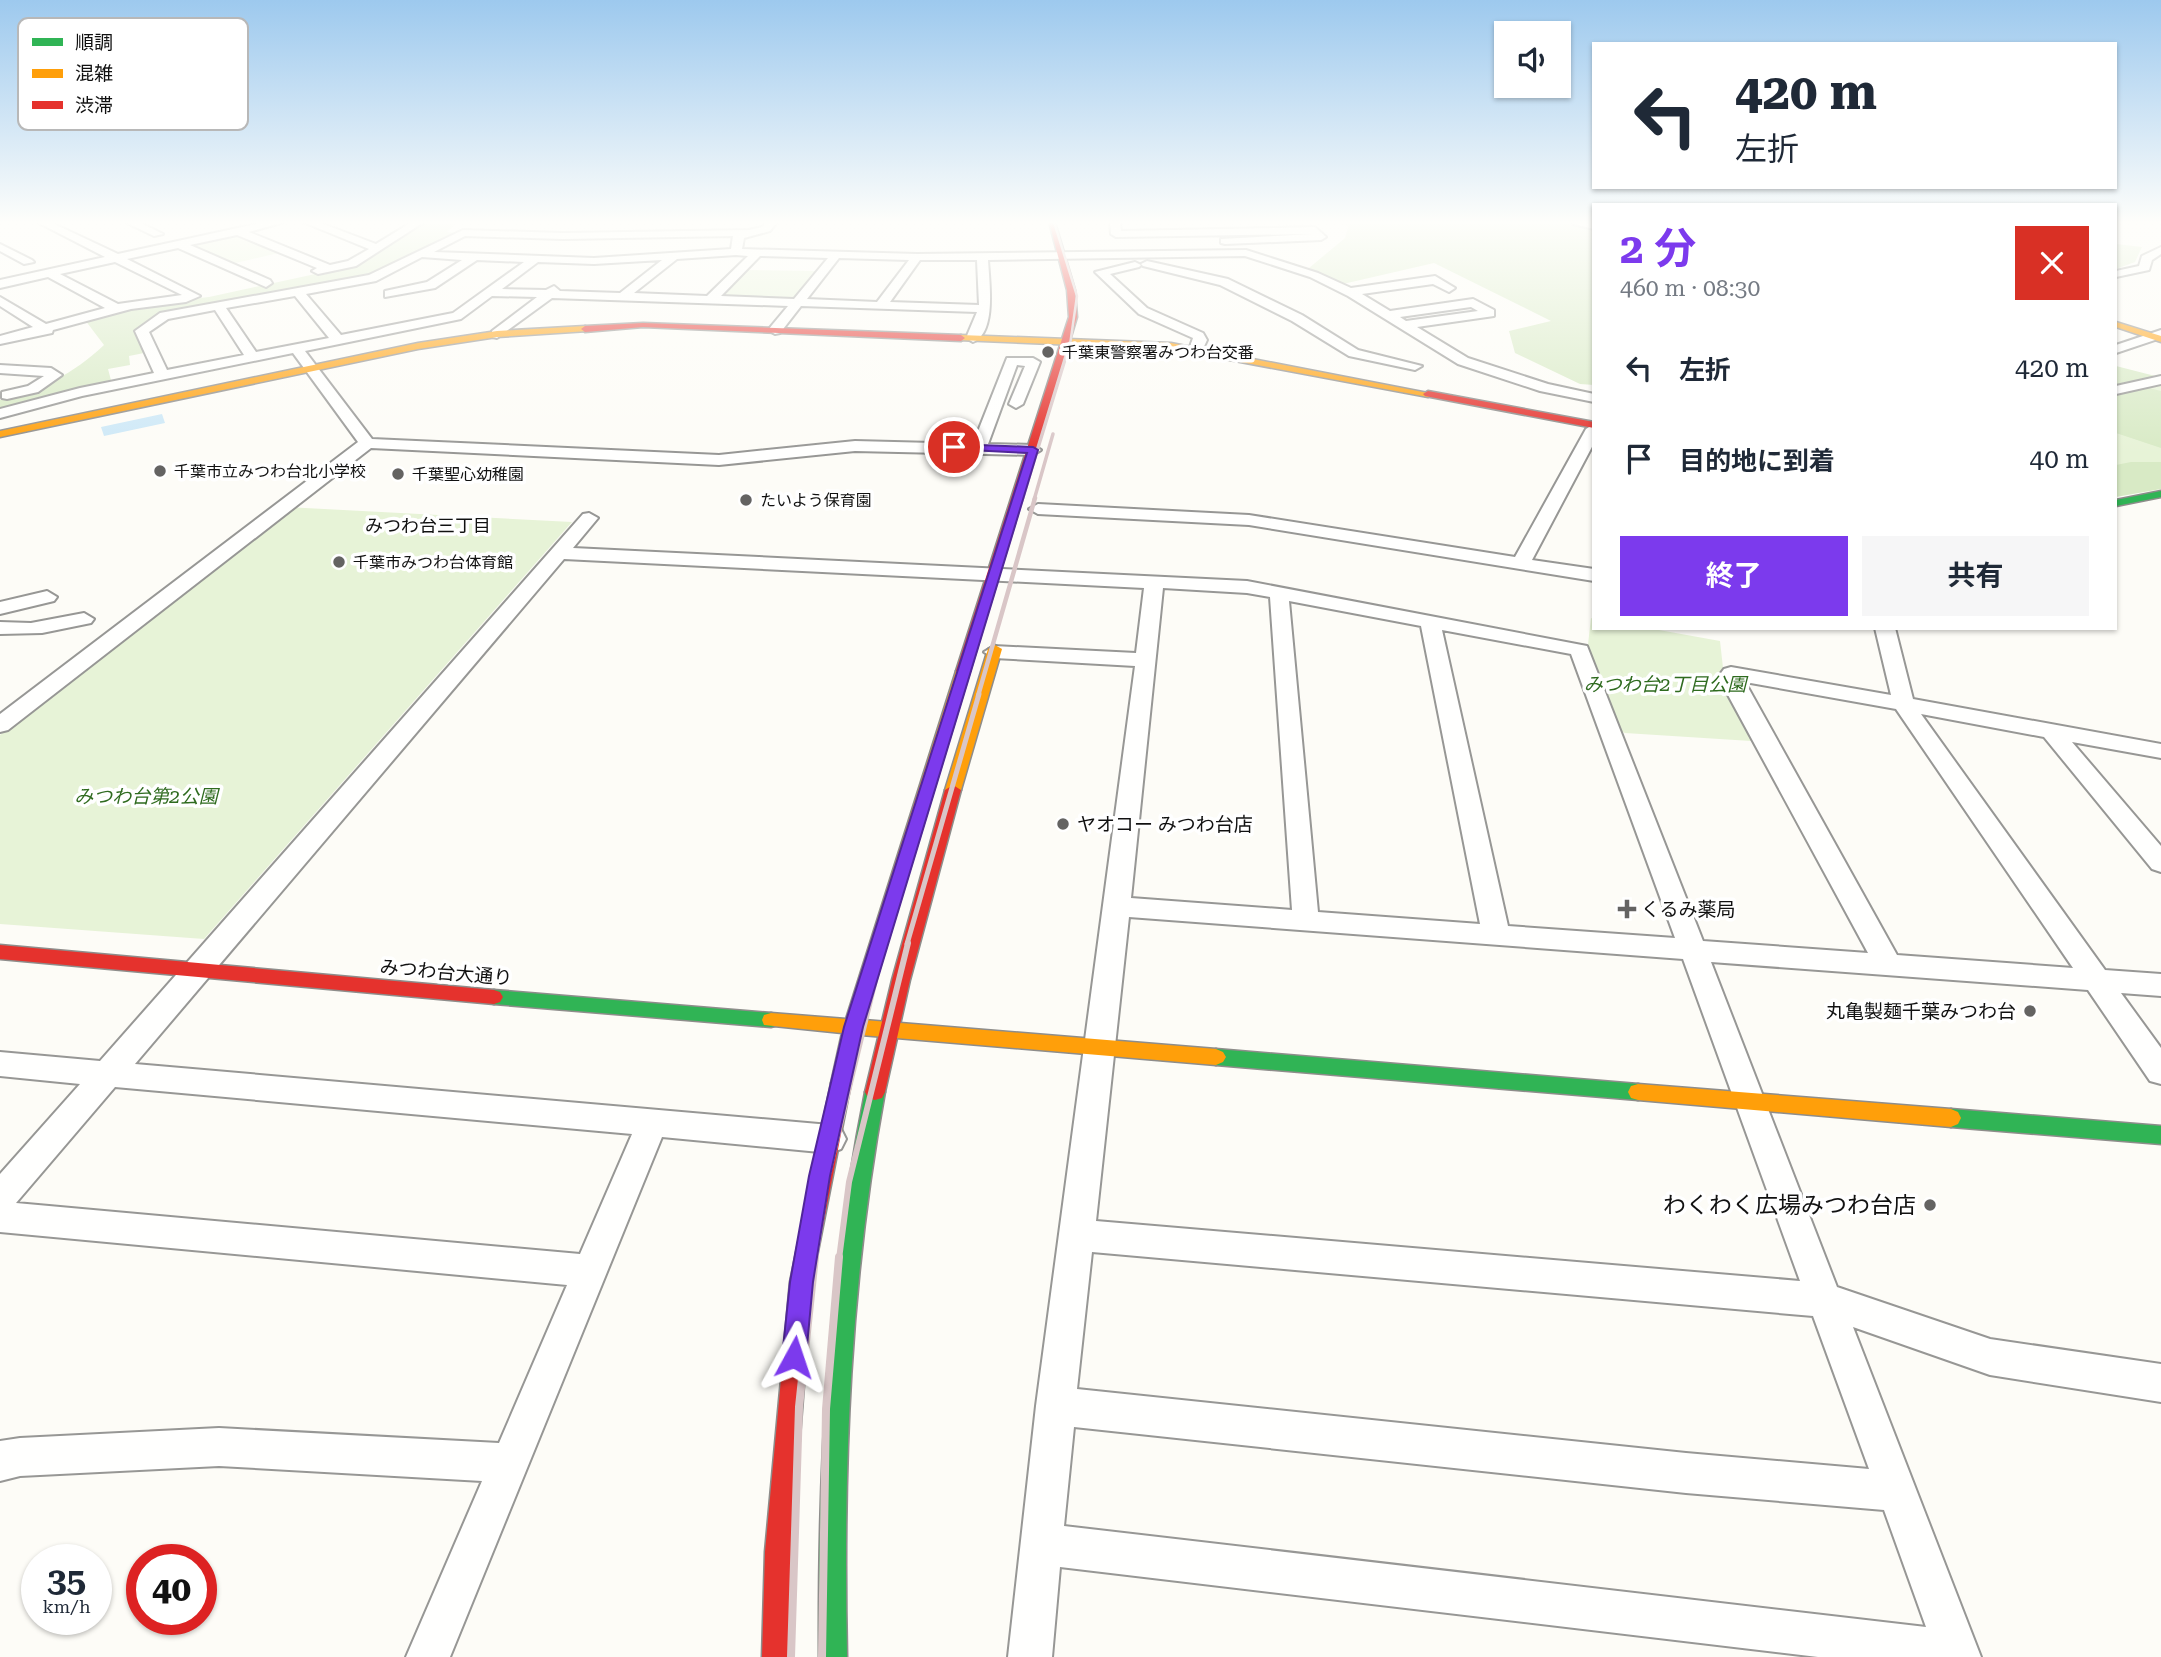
<!DOCTYPE html>
<html lang="ja">
<head>
<meta charset="utf-8">
<style>
	body { margin:0; font-family:"Roboto Serif","Noto Sans JP",serif; background:#f6f6f7; color:#1f2937; height:100vh; display:flex; flex-direction:column; font-size:26px; white-space:nowrap }
	* { box-sizing:border-box; margin:0 }
	p { font-size:23px; color:#747a83 }
	.icon { flex:none; width:38px; height:38px; fill:none; stroke:currentColor; stroke-width:2; stroke-linecap:round; stroke-linejoin:round }
	.map { position:relative; flex:1; overflow:hidden }
	.sheet { position:absolute; left:1592px; top:203px; width:525px; height:427px; display:flex; flex-direction:column; background:#fff; border-radius:0px; box-shadow:0 2px 5px #0004 }
	.sheet>* { flex:none }
	.guide { position:absolute; left:1592px; top:42px; width:525px; height:147px; border-radius:0px; box-shadow:0 2px 5px #0004; background:#fff; color:#1f2937; overflow:hidden }
	.buttons { position:absolute; left:1494px; top:21px; display:grid; gap:14px }
	.buttons a { display:grid; place-items:center; width:77px; height:77px; border-radius:0px; background:#fff; box-shadow:0 2px 5px #0004; font-size:35px }
	.speed { position:absolute; left:21px; top:1544px; display:flex; gap:14px; font-size:35px; font-weight:700; text-align:center }
	.speed>* { display:grid; place-content:center; width:91px; height:91px; border-radius:50%; background:#fff; box-shadow:0 2px 5px #0004; line-height:1 }
	.speed small { font-size:18px; font-weight:400 }
	.speed .limit { border:10px solid #d22; background:#fff; color:#111 }
	.pin { position:absolute; display:grid; place-items:center; width:60px; height:60px; color:#fff; margin:-30px; border:4px solid #fff; border-radius:50%; box-shadow:0 2px 7px #0007 }
	.me { position:absolute; width:77px; margin:-38px; rotate:5deg; stroke-linejoin:round; filter:drop-shadow(0 0 5px #0008) }
	.turn { display:flex; align-items:center; gap:24px; height:147px; padding:0 28px; font-size:32px }
	.turn .icon { width:91px; height:91px; stroke-width:2.5 }
	.turn b { display:block; font-size:49px; line-height:60px }
	.round { display:grid; place-items:center; flex:none; width:74px; height:74px; border-radius:0px; background:#f6f6f7 }
	.overview { display:flex; align-items:center; justify-content:space-between; height:119px; padding:0 28px }
	h1 { font-size:42px; font-weight:700; line-height:52px; color:#7c3aed }
	.cta { display:flex; gap:14px; margin-top:auto; padding:14px 28px }
	.cta a { flex:1; height:80px; border-radius:0px; background:#7c3aed; color:#fff; font-size:28px; font-weight:700; line-height:80px; text-align:center }
	.cta a+a { background:#f6f6f7; color:#1f2937 }
	ul { padding:0; list-style:none }
	li { display:flex; align-items:center; gap:21px; height:91px; padding:0 28px }
	li div { flex:1 }
	li b { display:block; font-size:26px }
	li em { font-style:normal }
	.map>svg:first-child { display:block }
</style>
</head>
<body>
<div class="map">
<svg width="2161" height="1657" viewBox="0 0 2161 1657">
	<rect width="100%" height="100%" fill="#fdfcf7"/>
	<g fill="#e7f3d7">
		<path d="M 237,233 L 283,252 L 231,264 L 188,245 Z"/>
		<path d="M 745,270 L 815,271 L 818,273 L 796,300 L 719,296 Z"/>
		<path d="M 2161,382 L 2161,482 L 2116,492 L 2116,391 Z"/>
		<path d="M 286,507 L 572,522 L 204,939 L 0,924 L 0,735 Z"/>
		<path d="M 1591,618 L 1594,619 L 1594,628 L 1648,628 L 1720,641 L 1723,668 L 1757,736 L 1751,741 L 1625,733 L 1616,729 L 1587,653 Z"/>
	</g>
	<g fill="#d8eac5">
		<path d="M 425,222 L 458,222 L 447,232 L 460,233 L 370,276 L 161,315 L 134,332 L 144,353 L 129,356 L 130,365 L 108,369 L 112,384 L 0,412 L 0,400 C 42,389 72,375 104,345 L 85,320 L 148,304 L 209,297 L 357,265 Z"/>
		<path d="M 1341,222 L 1570,222 L 1594,227 L 1594,385 L 1580,384 L 1515,353 L 1509,331 L 1551,321 L 1434,263 L 1343,284 L 1309,268 L 1345,238 L 1348,227 Z"/>
		<path d="M 2116,244 L 2142,247 L 2135,262 L 2116,269 Z"/>
		<path d="M 2116,366 L 2159,377 L 2149,388 L 2161,391 L 2161,448 L 2116,433 Z"/>
		<path d="M 2131,462 L 2161,462 L 2161,489 L 2116,497 L 2116,465 Z"/>
	</g>
	<path fill="#cde8f7" d="M 162,414 L 165,423 L 104,436 L 101,427 Z"/>
	<g fill="none" stroke-linecap="round" stroke-linejoin="round">
		<g stroke="#979795" stroke-width="4">
			<g id="street">
				<path d="M 37,222 L 50,222 L 118,254 L 265,222 L 284,222 L 249,232 L 330,265 L 348,261 L 369,249 L 303,222 L 318,222 L 376,244 L 412,222 L 424,222 L 356,266 L 318,274 L 312,271 L 317,268 L 237,235 L 190,245 L 270,280 L 272,283 L 266,287 L 178,248 L 127,259 L 200,296 L 186,302 L 131,309 L 53,330 L 52,333 L 0,344 L 0,336 L 33,327 L 0,306 L 0,297 L 46,324 L 105,308 L 48,277 L 0,288 L 0,280 L 105,257 ZM 115,262 L 182,295 L 118,304 L 60,274 Z"/>
				<path d="M 125,222 L 139,222 L 163,234 L 154,236 Z"/>
				<path d="M 766,222 L 777,222 L 770,231 L 744,238 L 742,249 L 917,254 L 1246,250 L 1318,273 L 1351,288 L 1435,276 L 1455,288 L 1449,292 L 1433,284 L 1362,294 L 1390,311 L 1473,299 L 1494,310 L 1494,316 L 1417,327 L 1468,358 L 1548,384 L 1594,394 L 1594,402 L 1540,391 L 1458,364 L 1348,296 L 1310,277 L 1245,256 L 988,260 C 989,280 997,333 973,342 L 966,338 L 977,312 L 801,306 L 780,333 L 775,334 L 768,330 L 788,306 L 552,298 L 497,338 L 492,337 L 492,331 L 537,297 L 492,296 L 461,319 L 305,351 L 372,439 L 719,455 L 855,441 L 973,444 L 1007,358 L 1033,358 L 1040,362 L 1023,404 L 1016,408 L 1009,404 L 1025,366 L 1017,365 L 988,444 L 1033,445 L 1041,450 L 1033,455 L 855,451 L 719,465 L 371,448 L 8,730 L 0,732 L 0,714 L 358,442 L 293,353 L 82,396 L 0,418 L 0,409 L 80,388 L 154,373 L 135,331 L 160,313 L 369,275 L 463,230 L 563,233 L 749,230 L 762,227 ZM 465,236 L 563,239 L 733,236 L 731,249 L 594,258 L 434,252 ZM 736,255 L 748,256 L 707,296 L 634,293 L 677,259 ZM 760,256 L 828,258 L 794,299 L 721,296 ZM 422,257 L 462,260 L 427,282 L 385,291 L 385,297 L 435,288 L 477,260 L 524,262 L 453,313 L 341,335 L 306,294 L 376,281 ZM 839,258 L 909,260 L 877,302 L 807,299 ZM 662,260 L 620,293 L 560,291 L 554,286 L 546,290 L 502,289 L 538,262 L 594,264 ZM 920,260 L 977,260 L 979,305 L 890,302 ZM 295,296 L 329,338 L 256,352 L 226,308 ZM 1471,307 L 1478,311 L 1406,321 L 1400,317 ZM 215,310 L 244,355 L 167,370 L 149,332 L 168,319 Z"/>
				<path d="M 1110,222 L 1120,222 L 1121,231 L 1315,227 L 1326,237 L 1321,240 L 1225,244 L 1221,243 L 1221,239 L 1313,234 L 1116,237 L 1111,234 Z"/>
				<path d="M 1572,222 L 1594,223 L 1594,229 L 1573,224 Z"/>
				<path d="M 0,244 L 32,260 L 34,262 L 24,264 L 0,251 Z"/>
				<path d="M 2161,247 L 2161,254 L 2152,260 L 2149,270 L 2116,277 L 2116,271 L 2139,266 L 2142,256 Z"/>
				<path d="M 1147,261 L 1228,279 L 1302,315 L 1358,350 L 1422,366 L 1415,370 L 1349,356 L 1292,321 L 1220,285 L 1143,266 L 1141,264 Z"/>
				<path d="M 1135,262 L 1141,265 L 1139,267 L 1110,274 L 1147,308 L 1203,333 L 1207,340 L 1201,353 L 1189,350 L 1193,338 L 1139,314 L 1095,272 Z"/>
				<path d="M 2161,330 L 2161,338 L 2116,353 L 2116,345 Z"/>
				<path d="M 0,365 L 51,368 L 62,375 L 38,392 L 7,399 L 2,398 L 2,392 L 28,386 L 44,376 L 0,373 Z"/>
				<path d="M 2161,376 L 2161,384 L 2116,394 L 2116,386 Z"/>
				<path d="M 1594,424 L 1594,443 L 1532,560 L 1594,569 L 1594,581 L 1249,525 L 1038,514 L 1029,509 L 1038,504 L 1249,515 L 1515,557 L 1586,429 Z"/>
				<path d="M 589,513 L 598,518 L 573,548 L 1247,581 L 1587,646 L 1703,941 L 1868,953 L 1728,695 L 1721,673 L 1724,669 L 1731,667 L 1891,695 L 1875,628 L 1895,628 L 1913,699 L 2161,744 L 2161,758 L 2072,742 L 2161,846 L 2161,872 L 2152,869 L 2044,737 L 1921,714 L 2105,970 L 2161,974 L 2161,996 L 2121,993 L 2161,1048 L 2161,1084 L 2150,1081 L 2088,990 L 1711,962 L 1837,1287 L 1990,1339 L 2161,1364 L 2161,1402 L 1990,1375 L 1853,1327 L 1981,1657 L 1818,1657 L 1060,1567 L 1052,1657 L 1008,1657 L 1036,1406 L 1135,666 L 994,658 L 984,652 L 994,646 L 1136,653 L 1144,588 L 564,559 L 135,1064 L 830,1125 L 841,1129 L 846,1139 L 841,1149 L 830,1153 L 662,1137 L 450,1657 L 406,1657 L 482,1481 L 219,1466 L 20,1476 L 0,1481 L 0,1441 L 20,1438 L 219,1428 L 499,1443 L 567,1285 L 0,1232 L 0,1174 L 80,1084 L 0,1076 L 0,1052 L 100,1061 L 583,514 ZM 1163,588 L 1247,593 L 1270,597 L 1292,910 L 1131,898 ZM 1289,601 L 1421,626 L 1480,924 L 1318,912 ZM 1442,630 L 1571,654 L 1675,938 L 1508,926 ZM 1745,682 L 1896,709 L 2073,968 L 1897,955 ZM 1129,917 L 1683,959 L 1800,1281 L 1096,1221 ZM 115,1087 L 632,1134 L 580,1254 L 16,1203 ZM 1092,1252 L 1813,1316 L 1869,1469 L 1686,1453 L 1077,1389 ZM 1074,1427 L 1686,1493 L 1884,1510 L 1926,1627 L 1064,1526 Z"/>
				<path d="M 47,591 L 57,597 L 54,601 L 0,614 L 0,602 Z"/>
				<path d="M 84,613 L 94,619 L 91,623 L 42,633 L 0,634 L 0,622 L 31,623 Z"/>
			</g>
		</g>
		<g stroke="#8e8d8b" stroke-width="3">
			<g id="fast">
				<path d="M 2161,491 L 2161,497 L 2116,506 L 2116,500 Z"/>
				<path d="M 494,990 L 771,1013 L 778,1015 L 780,1020 L 778,1025 L 771,1027 L 494,1004 L 488,1002 L 485,997 L 488,992 Z"/>
				<path d="M 1216,1049 L 1638,1084 L 1645,1086 L 1648,1092 L 1645,1098 L 1638,1100 L 1216,1065 L 1209,1062 L 1206,1057 L 1209,1052 Z"/>
				<path d="M 875,1084 L 882,1086 L 885,1092 C 850,1282 843,1464 847,1657 L 819,1657 C 818,1464 827,1282 865,1092 L 868,1086 Z"/>
				<path d="M 1951,1109 L 2161,1126 L 2161,1144 L 1951,1127 L 1944,1124 L 1941,1118 L 1944,1112 Z"/>
			</g>
		</g>
		<g stroke="#8e8d8b" stroke-width="3">
			<g id="slow">
				<path d="M 2116,322 L 2161,336 L 2161,342 L 2116,327 Z"/>
				<path d="M 585,326 L 588,327 L 588,331 L 497,337 L 418,349 L 0,437 L 0,431 L 418,343 L 497,331 Z"/>
				<path d="M 961,335 L 1171,343 L 1433,394 L 1428,397 L 1171,349 L 958,340 L 958,336 Z"/>
				<path d="M 995,645 L 1002,649 L 961,790 L 953,795 L 948,793 L 945,790 L 988,649 Z"/>
				<path d="M 963,667 L 970,671 L 864,1020 L 1216,1049 L 1223,1052 L 1226,1057 L 1223,1062 L 1216,1065 L 861,1035 L 851,1083 L 848,1089 L 841,1091 L 834,1089 L 831,1083 L 842,1033 L 764,1025 L 762,1020 L 764,1015 L 771,1013 L 846,1019 L 956,671 Z"/>
				<path d="M 1638,1084 L 1951,1109 L 1958,1112 L 1961,1118 L 1958,1124 L 1951,1127 L 1638,1100 L 1631,1098 L 1628,1092 L 1631,1086 Z"/>
			</g>
		</g>
		<g stroke="#8e8d8b" stroke-width="3">
			<g id="jam">
				<path d="M 1049,222 L 1055,222 L 1075,290 L 1077,317 L 970,671 L 963,675 L 956,671 L 1069,317 L 1067,290 Z"/>
				<path d="M 643,323 L 961,335 L 965,338 L 961,341 L 643,327 L 585,332 L 581,329 L 585,326 Z"/>
				<path d="M 1428,391 L 1594,422 L 1594,428 L 1425,396 L 1423,394 Z"/>
				<path d="M 953,785 L 961,790 L 910,980 L 885,1092 L 882,1098 L 875,1100 L 868,1098 L 865,1092 L 892,980 L 945,790 Z"/>
				<path d="M 0,945 L 494,990 L 500,992 L 503,997 L 500,1002 L 494,1004 L 0,959 Z"/>
				<path d="M 841,1075 L 848,1077 L 851,1083 L 812,1282 L 791,1552 L 790,1657 L 762,1657 L 765,1552 L 790,1282 L 831,1083 L 834,1077 Z"/>
			</g>
		</g>
		<use href="#street" fill="#fffffe" fill-rule="evenodd"/>
		<use href="#fast" fill="#30b455" fill-rule="evenodd"/>
		<use href="#slow" fill="#ff9f0a" fill-rule="evenodd"/>
		<use href="#jam" fill="#e5322d" fill-rule="evenodd"/>
		<path stroke="#d9c6c7" stroke-width="2.5" d="M 1054,222 L 1077,296 L 1070,345"/>
		<g stroke="#d9c6c7" stroke-width="3.5">
			<path d="M 1022,500 L 1070,343"/>
			<path d="M 1034,500 L 1053,434"/>
		</g>
		<g stroke="#d9c6c7" stroke-width="4.5">
			<path d="M 961,696 L 1022,498"/>
			<path d="M 978,696 L 1035,498"/>
		</g>
		<g stroke="#d9c6c7" stroke-width="5">
			<path d="M 883,944 L 961,694"/>
			<path d="M 907,944 L 979,694"/>
		</g>
		<g stroke="#d9c6c7" stroke-width="6">
			<path d="M 815,1259 L 827,1178 L 884,943"/>
			<path d="M 839,1259 L 849,1182 L 908,943"/>
		</g>
		<g stroke="#d9c6c7" stroke-width="8">
			<path d="M 791,1657 L 799,1407 L 815,1257"/>
			<path d="M 822,1657 L 826,1409 L 839,1257"/>
		</g>
	</g>
	<linearGradient id="sky" x2="0" y2="1"><stop stop-color="#9dc9ee"/><stop offset="0.49" stop-color="#fefefb"/><stop offset="1" stop-color="#fefefb" stop-opacity="0"/></linearGradient>
	<rect width="2161" height="454" fill="url(#sky)"/>
	<path fill="#7c3aed" stroke="#51269a" stroke-width="2" d="M 954,444 L 1033,447 L 1038,450 L 863,1027 L 830,1176 L 813,1282 L 806,1357 L 803,1366 L 794,1369 L 786,1366 L 782,1357 L 790,1282 L 809,1176 L 844,1027 L 1027,453 L 950,449 L 949,447 Z"/>
	<g fill="#646362" stroke="#fff" stroke-width="2.5">
		<circle cx="1048" cy="352" r="7"/>
		<circle cx="160" cy="471" r="7"/>
		<circle cx="398" cy="474" r="7"/>
		<circle cx="746" cy="500" r="7"/>
		<circle cx="339" cy="562" r="7"/>
		<circle cx="1063" cy="824" r="7"/>
		<path d="M1623.5 898.5h7v7h7v7h-7v7h-7v-7h-7v-7h7z"/>
		<circle cx="2030" cy="1011" r="7"/>
		<circle cx="1930" cy="1205" r="7"/>
	</g>
	<g text-anchor="middle" stroke-width="7" stroke-linejoin="round" paint-order="stroke">
		<g font-size="16" fill="#111" stroke="#fff" text-anchor="start">
			<text x="1062" y="358">千葉東警察署みつわ台交番</text>
			<text x="174" y="477">千葉市立みつわ台北小学校</text>
			<text x="412" y="480">千葉聖心幼稚園</text>
			<text x="760" y="506">たいよう保育園</text>
			<text x="353" y="568">千葉市みつわ台体育館</text>
		</g>
		<g font-size="18" fill="#111" stroke="#fff">
			<text x="428" y="532">みつわ台三丁目</text>
		</g>
		<g font-size="19" font-style="italic" fill="#2f6b1f" stroke="#fff">
			<text x="1665" y="691">みつわ台2丁目公園</text>
			<text x="146" y="803">みつわ台第2公園</text>
		</g>
		<g font-size="19" fill="#111" stroke="#fff" text-anchor="start">
			<text x="1077" y="831">ヤオコー みつわ台店</text>
			<text x="1641" y="916">くるみ薬局</text>
			<text x="2016" y="1018" text-anchor="end">丸亀製麺千葉みつわ台</text>
		</g>
		<g font-size="19" fill="#111" stroke="#fff">
			<text transform="translate(446 972) rotate(5)" y="7">みつわ台大通り</text>
		</g>
		<g font-size="23" fill="#111" stroke="#fff" text-anchor="end">
			<text x="1916" y="1213">わくわく広場みつわ台店</text>
		</g>
	</g>
	<rect x="18" y="18" width="230" height="112" rx="10" fill="#fff" stroke="#b8b8b8" stroke-width="2"/>
	<rect x="32" y="38" width="31" height="8" fill="#30b455"/>
	<rect x="32" y="69" width="31" height="9" fill="#ff9f0a"/>
	<rect x="32" y="101" width="31" height="8" fill="#e5322d"/>
	<g font-size="19" fill="#111">
		<text x="75" y="49">順調</text>
		<text x="75" y="80">混雑</text>
		<text x="75" y="112">渋滞</text>
	</g>
</svg>
<div class="buttons">
<a><svg class="icon" aria-label="sound" viewBox="0 0 24 24"><path d="M4 9h4l5-4v14l-5-4H4zM17 9q2 3 0 6"/></svg></a>
</div>
<div class="speed"><div>35<small>km/h</small></div><div class="limit">40</div></div>
<div class="pin" style="left:954px;top:447px;background:#d93025"><svg class="icon" aria-label="arrive" viewBox="0 0 24 24"><path d="M6 21V4h12l-3 4 3 4H6"/></svg></div>
<svg class="me" style="left:794px;top:1357px" viewBox="-20 -20 40 40"><path d="M0-17L14 15 0 8-14 15z" fill="#7c3aed" stroke="#fff" stroke-width="4"/></svg>
<div class="guide">
<div class="turn"><svg class="icon" aria-label="left" viewBox="0 0 24 24"><path d="M17 20v-9H6M10 6l-5 5 5 5"/></svg><div><b>420 m</b>左折</div></div>
</div>
<section class="sheet">
<div class="overview"><div><h1>2 分</h1><p>460 m · 08:30</p></div><a class="round" style="background:#d93025;color:#fff"><svg class="icon" aria-label="close" viewBox="0 0 24 24"><path d="M6 6l12 12M18 6L6 18"/></svg></a></div>
<ul>
<li><svg class="icon" aria-label="left" viewBox="0 0 24 24"><path d="M17 20v-9H6M10 6l-5 5 5 5"/></svg><div><b>左折</b></div><em>420 m</em></li>
<li><svg class="icon" aria-label="arrive" viewBox="0 0 24 24"><path d="M6 21V4h12l-3 4 3 4H6"/></svg><div><b>目的地に到着</b></div><em>40 m</em></li>
</ul>
<div class="cta"><a>終了</a><a>共有</a></div>
</section>
</div>
</body>
</html>
